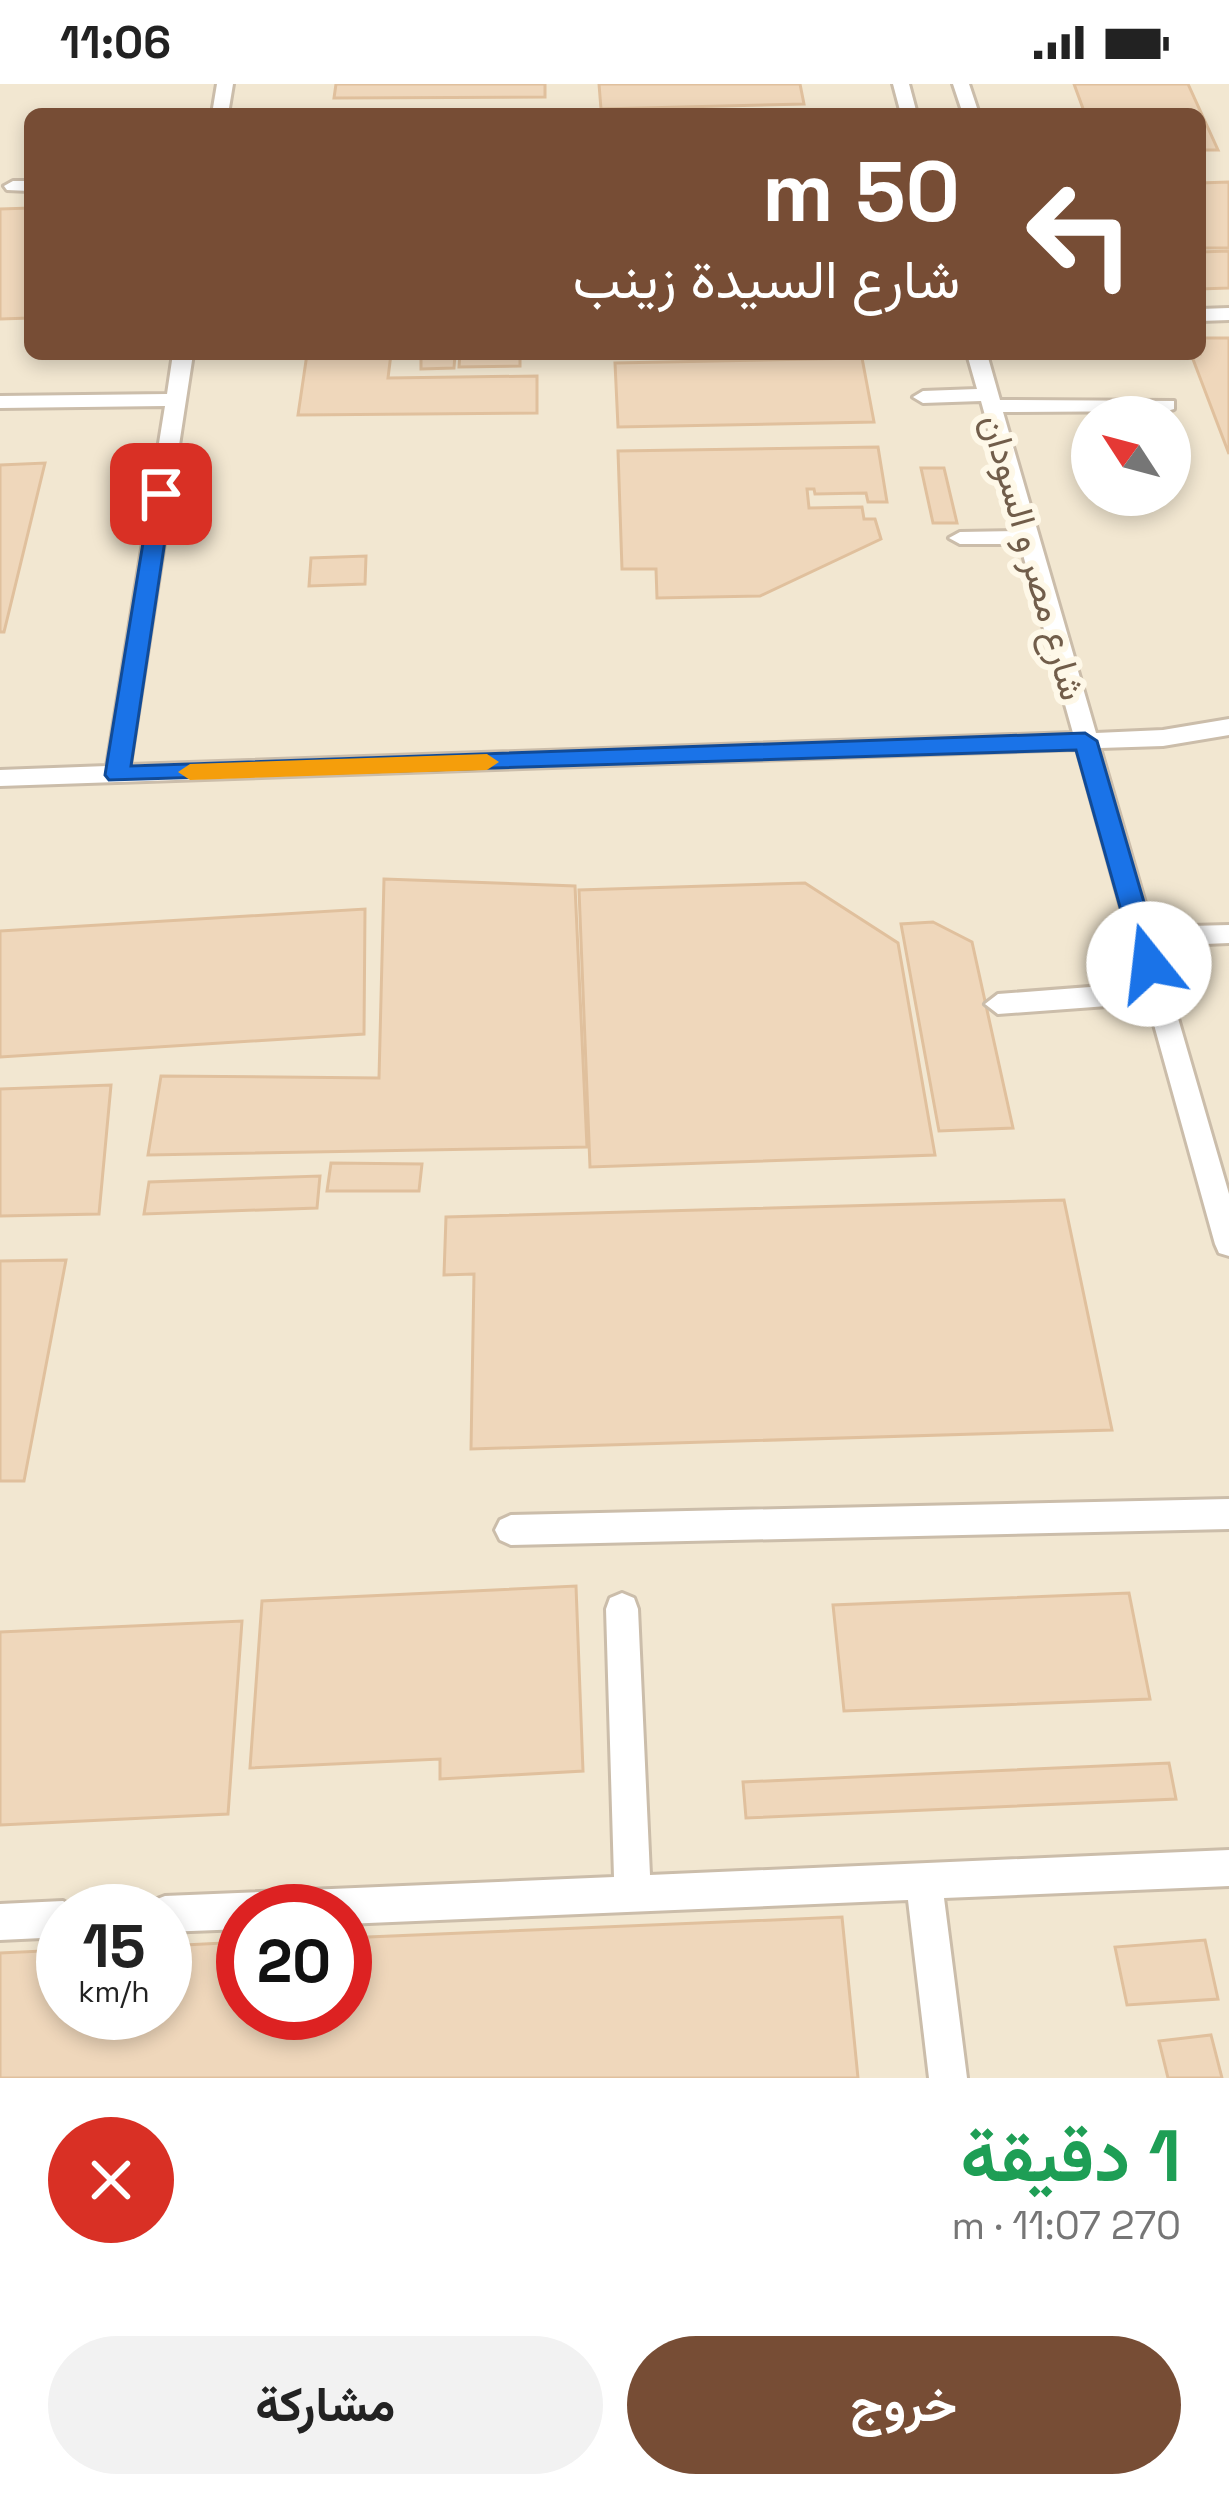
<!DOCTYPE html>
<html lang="ar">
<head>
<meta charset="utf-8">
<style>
	body { margin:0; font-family:"Space Grotesk",Vazirmatn,sans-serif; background:#f2f2f2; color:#222; direction:rtl; height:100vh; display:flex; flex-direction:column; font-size:45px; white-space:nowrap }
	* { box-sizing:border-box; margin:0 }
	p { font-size:39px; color:#767676 }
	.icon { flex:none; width:66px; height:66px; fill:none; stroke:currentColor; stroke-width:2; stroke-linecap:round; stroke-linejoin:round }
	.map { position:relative; height:1994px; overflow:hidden; direction:ltr }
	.drawer { display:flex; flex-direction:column; background:#fff; flex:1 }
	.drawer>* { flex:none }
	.banner { position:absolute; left:24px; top:24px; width:1182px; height:252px; border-radius:18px; box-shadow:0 6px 18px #0003; direction:rtl; background:#774d35; color:#fff; overflow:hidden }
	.needle { width:78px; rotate:306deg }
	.fabs { position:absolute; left:1071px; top:312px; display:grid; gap:24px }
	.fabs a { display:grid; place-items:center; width:120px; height:120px; border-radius:50%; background:#fff; box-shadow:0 6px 18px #0003; font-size:60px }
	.speed { position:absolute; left:36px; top:1800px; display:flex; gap:24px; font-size:60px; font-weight:700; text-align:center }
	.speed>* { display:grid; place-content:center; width:156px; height:156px; border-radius:50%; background:#fff; box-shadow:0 6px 18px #0003; line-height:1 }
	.speed small { font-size:30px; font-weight:400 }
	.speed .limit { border:18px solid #d22; background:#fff; color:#111 }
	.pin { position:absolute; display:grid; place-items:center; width:102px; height:102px; color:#fff; margin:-51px; border-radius:24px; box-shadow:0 6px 18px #0006 }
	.me { position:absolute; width:132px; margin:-66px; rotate:344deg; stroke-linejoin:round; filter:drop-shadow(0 0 9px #0008) }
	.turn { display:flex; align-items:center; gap:42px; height:252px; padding:0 48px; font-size:54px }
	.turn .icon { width:156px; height:156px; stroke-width:2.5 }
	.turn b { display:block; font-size:84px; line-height:102px }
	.round { display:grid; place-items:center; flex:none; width:126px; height:126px; border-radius:63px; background:#f2f2f2 }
	.headline { display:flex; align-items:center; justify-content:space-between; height:204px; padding:0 48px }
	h1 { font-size:72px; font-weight:700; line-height:90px; color:#1e9e55 }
	.primary-button { display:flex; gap:24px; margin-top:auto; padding:24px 48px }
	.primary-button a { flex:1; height:138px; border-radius:72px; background:#774d35; color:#fff; font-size:48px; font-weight:700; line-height:138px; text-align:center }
	.primary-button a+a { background:#f2f2f2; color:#222 }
	.status { display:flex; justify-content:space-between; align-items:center; height:84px; padding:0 60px; background:#fff; direction:ltr }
	.status svg { height:33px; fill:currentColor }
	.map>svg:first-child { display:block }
</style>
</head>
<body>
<div class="status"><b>11:06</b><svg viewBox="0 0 49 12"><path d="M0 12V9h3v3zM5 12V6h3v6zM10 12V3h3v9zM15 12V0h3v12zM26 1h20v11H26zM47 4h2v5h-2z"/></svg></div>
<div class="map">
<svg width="1229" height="1994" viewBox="0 0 1229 1994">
	<rect width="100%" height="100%" fill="#fbf5e2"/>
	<path fill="#f2e7d1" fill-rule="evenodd" d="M 0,0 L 1229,0 L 1229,1994 L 0,1994 ZM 30,30 L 1200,30 L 1200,270 L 30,270 ZM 1092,333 L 1170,333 L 1170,411 L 1092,411 ZM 63,1827 L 165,1827 L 165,1929 L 63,1929 ZM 243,1827 L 345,1827 L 345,1929 L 243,1929 Z"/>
	<g fill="#efd7bb" stroke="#e0c09d" stroke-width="3">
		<path d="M 336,0 L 545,0 L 545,13 L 334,14 Z"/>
		<path d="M 599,0 L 800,0 L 804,20 L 601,25 Z"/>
		<path d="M 1074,0 L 1188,0 L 1218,66 L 1200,66 L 1200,30 L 1085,30 Z"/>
		<path d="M 1229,98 L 1229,164 L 1200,164 L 1200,99 Z"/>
		<path d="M 30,124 L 30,234 L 0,235 L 0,125 Z"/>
		<path d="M 1229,167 L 1229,204 L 1200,205 L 1200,168 Z"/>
		<path d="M 1200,254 L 1229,254 L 1229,370 L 1191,270 L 1200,270 Z"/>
		<path d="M 307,270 L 391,270 L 388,294 L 537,292 L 537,329 L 298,331 Z"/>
		<path d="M 421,270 L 455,270 L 454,284 L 421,285 Z"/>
		<path d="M 460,270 L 520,270 L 520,282 L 459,283 Z"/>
		<path d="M 862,274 L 874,338 L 618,343 L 615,279 Z"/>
		<path d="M 878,363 L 887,418 L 868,418 L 866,409 L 815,410 L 814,405 L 807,405 L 809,424 L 862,423 L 864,435 L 875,435 L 881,455 L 760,512 L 657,514 L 656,485 L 622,485 L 618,367 Z"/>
		<path d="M 45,379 L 4,548 L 0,548 L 0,381 Z"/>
		<path d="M 921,384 L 944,384 L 957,439 L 933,439 Z"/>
		<path d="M 366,472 L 365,500 L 309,502 L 311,474 Z"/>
		<path d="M 384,795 L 575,802 L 587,1063 L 148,1071 L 161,992 L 379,994 Z"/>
		<path d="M 805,799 L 898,859 L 935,1071 L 590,1083 L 579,806 Z"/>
		<path d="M 365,825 L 364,950 L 0,973 L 0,847 Z"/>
		<path d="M 933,838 L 972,858 L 1013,1044 L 939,1047 L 901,840 Z"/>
		<path d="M 111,1001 L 99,1130 L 0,1132 L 0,1005 Z"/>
		<path d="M 331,1079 L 422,1080 L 419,1107 L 327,1107 Z"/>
		<path d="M 320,1092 L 317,1124 L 144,1130 L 149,1098 Z"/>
		<path d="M 1064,1116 L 1112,1346 L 471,1365 L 474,1190 L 444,1191 L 446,1133 Z"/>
		<path d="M 66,1176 L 24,1397 L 0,1397 L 0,1177 Z"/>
		<path d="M 576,1502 L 583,1687 L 440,1695 L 440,1675 L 250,1684 L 262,1517 Z"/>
		<path d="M 1129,1509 L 1150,1615 L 844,1627 L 833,1521 Z"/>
		<path d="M 242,1537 L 228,1730 L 0,1741 L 0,1548 Z"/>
		<path d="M 1169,1679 L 1176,1715 L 746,1734 L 743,1698 Z"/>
		<path d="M 842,1833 L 858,1994 L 0,1994 L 0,1869 L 63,1866 L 63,1929 L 165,1929 L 165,1862 L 243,1858 L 243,1929 L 345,1929 L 345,1854 Z"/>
		<path d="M 1205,1856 L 1218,1915 L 1127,1921 L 1115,1863 Z"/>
		<path d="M 1211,1951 L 1222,1994 L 1168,1994 L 1159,1957 Z"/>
	</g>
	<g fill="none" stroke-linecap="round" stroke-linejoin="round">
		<g stroke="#cbbdaa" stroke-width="6">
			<g id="lane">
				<path d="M 217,0 L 233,0 L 228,30 L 212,30 Z"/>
				<path d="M 893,0 L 909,0 L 917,30 L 901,30 Z"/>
				<path d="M 953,0 L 969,0 L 979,30 L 963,30 Z"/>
				<path d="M 13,97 L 30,97 L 30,107 L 7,106 L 4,102 Z"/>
				<path d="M 1229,224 L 1229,236 L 1200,237 L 1200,225 Z"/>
				<path d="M 173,270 L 193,270 L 130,681 L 1073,649 L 1020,460 L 960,460 L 949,454 L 960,448 L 1017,447 L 981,317 L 923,319 L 913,313 L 923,307 L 977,305 L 967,270 L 987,270 L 1000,316 L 1174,317 L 1174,325 L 1167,327 L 1003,328 L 1096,649 L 1163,646 L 1229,635 L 1229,651 L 1163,662 L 1100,664 L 1152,843 L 1229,841 L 1229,859 L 1157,862 L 1229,1110 L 1229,1172 L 1219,1169 L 1215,1160 L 1148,919 L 998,930 L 985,920 L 998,910 L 1142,899 L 1077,665 L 0,702 L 0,686 L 107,682 L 165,322 L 0,324 L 0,312 L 167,310 Z"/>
				<path d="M 1229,1415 L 1229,1445 L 511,1461 L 500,1456 L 495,1446 L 500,1436 L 511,1431 Z"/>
				<path d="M 622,1509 L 634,1514 L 638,1525 L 650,1791 L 1229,1766 L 1229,1802 L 944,1814 L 967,1994 L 929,1994 L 908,1816 L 345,1840 L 345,1827 L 243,1827 L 243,1845 L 165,1848 L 165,1827 L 148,1827 L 152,1817 L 165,1812 L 614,1793 L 606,1525 L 610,1514 Z"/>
				<path d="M 63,1817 L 78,1827 L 63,1827 L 63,1853 L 0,1856 L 0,1820 Z"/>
			</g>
		</g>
		<use href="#lane" fill="#fff" fill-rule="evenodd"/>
	</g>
	<path fill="#1a73e8" stroke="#114b97" stroke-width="3" d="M 161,404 L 172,410 L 131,682 L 1085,649 L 1097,657 L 1162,880 L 1149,890 L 1136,880 L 1076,666 L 109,696 L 105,691 L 151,410 Z"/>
	<path fill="#f59e0b" d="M 487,670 L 499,678 L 487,686 L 190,696 L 178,688 L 190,680 Z"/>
	<g text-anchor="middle" stroke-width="12" stroke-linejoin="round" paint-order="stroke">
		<g font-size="36" fill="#715d4a" stroke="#fef8e8">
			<text transform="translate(1034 473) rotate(74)" y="13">شارع مصر و السودان</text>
		</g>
	</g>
</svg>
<div class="fabs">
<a><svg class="needle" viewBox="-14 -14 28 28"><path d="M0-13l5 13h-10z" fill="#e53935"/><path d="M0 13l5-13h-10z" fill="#767676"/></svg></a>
</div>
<div class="speed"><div>15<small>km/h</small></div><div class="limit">20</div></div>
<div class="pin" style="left:161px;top:410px;background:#d93025"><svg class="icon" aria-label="arrive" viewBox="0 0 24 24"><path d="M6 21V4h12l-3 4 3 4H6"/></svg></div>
<svg class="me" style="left:1149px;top:880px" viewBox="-20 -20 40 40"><circle r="19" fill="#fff"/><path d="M0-13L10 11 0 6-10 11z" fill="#1a73e8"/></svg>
<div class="banner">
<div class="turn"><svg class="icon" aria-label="left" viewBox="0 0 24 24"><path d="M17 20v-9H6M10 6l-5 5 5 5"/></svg><div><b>50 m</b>شارع السيدة زينب</div></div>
</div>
</div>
<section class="drawer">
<div class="headline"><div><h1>1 دقيقة</h1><p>270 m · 11:07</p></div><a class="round" style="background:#d93025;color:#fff"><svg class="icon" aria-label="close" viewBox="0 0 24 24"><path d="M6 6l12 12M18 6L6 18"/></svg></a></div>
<div class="primary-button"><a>خروج</a><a>مشاركة</a></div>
</section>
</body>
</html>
